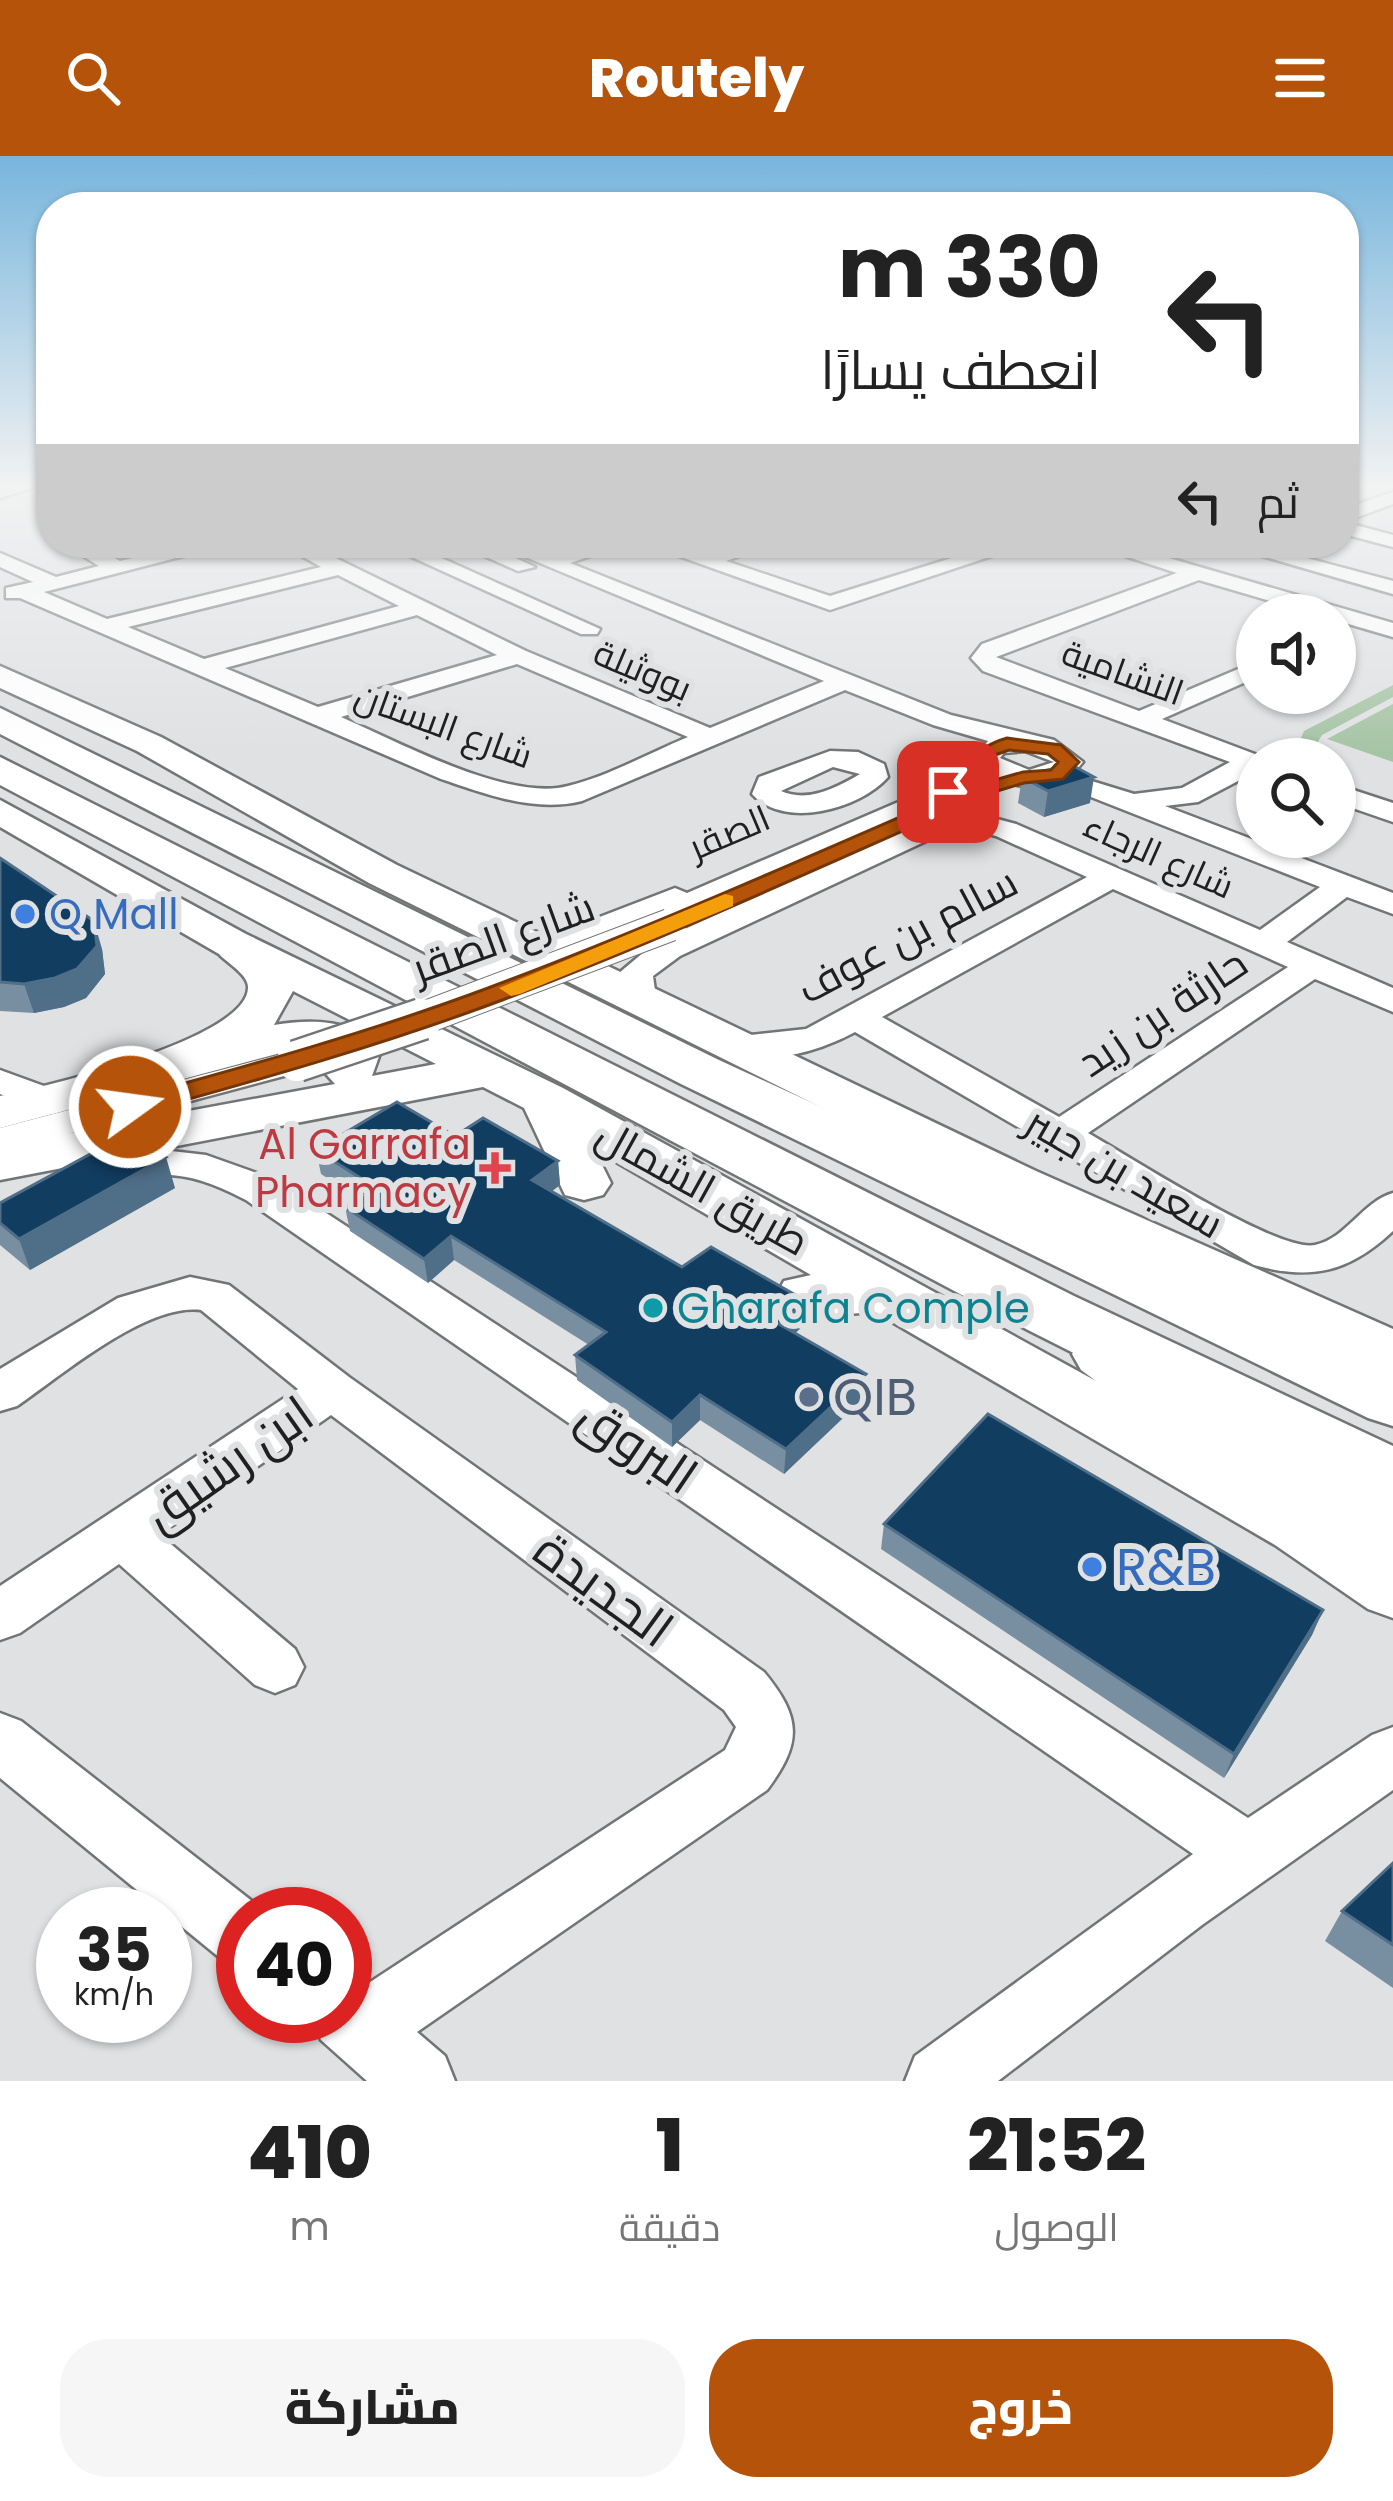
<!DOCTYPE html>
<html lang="ar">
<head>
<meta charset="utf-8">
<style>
	body { margin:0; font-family:Poppins,Cairo,sans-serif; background:#f6f6f6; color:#222; direction:rtl; height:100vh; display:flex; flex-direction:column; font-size:45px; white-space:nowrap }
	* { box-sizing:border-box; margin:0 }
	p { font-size:39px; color:#767676 }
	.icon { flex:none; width:66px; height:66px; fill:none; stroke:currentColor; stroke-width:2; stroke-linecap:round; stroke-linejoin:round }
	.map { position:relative; height:1925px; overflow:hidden; direction:ltr }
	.details { display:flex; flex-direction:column; background:#fff; flex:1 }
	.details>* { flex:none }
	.hud { position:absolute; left:36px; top:36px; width:1323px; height:366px; border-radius:48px; box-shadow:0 3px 9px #0004; direction:rtl; background:#fff; color:#222; overflow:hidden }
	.buttons { position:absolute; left:1236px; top:438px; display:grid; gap:24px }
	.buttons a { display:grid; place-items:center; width:120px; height:120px; border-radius:50%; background:#fff; box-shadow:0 3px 9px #0004; font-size:60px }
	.speed { position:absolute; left:36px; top:1731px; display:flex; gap:24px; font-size:60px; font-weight:700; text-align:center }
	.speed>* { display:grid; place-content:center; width:156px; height:156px; border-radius:50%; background:#fff; box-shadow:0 3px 9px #0004; line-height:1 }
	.speed small { font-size:30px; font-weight:400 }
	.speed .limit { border:18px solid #d22; background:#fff; color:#111 }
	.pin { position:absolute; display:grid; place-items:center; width:102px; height:102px; color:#fff; margin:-51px; border-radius:24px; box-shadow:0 6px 18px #0006 }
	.me { position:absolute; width:132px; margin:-66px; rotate:76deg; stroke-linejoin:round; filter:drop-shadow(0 0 9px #0008) }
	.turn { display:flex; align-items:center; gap:42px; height:252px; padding:0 60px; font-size:54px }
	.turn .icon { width:156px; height:156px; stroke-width:2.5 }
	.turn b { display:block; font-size:84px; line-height:102px }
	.then { display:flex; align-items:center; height:114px; padding:0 60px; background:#0003; gap:24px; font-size:45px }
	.eta { display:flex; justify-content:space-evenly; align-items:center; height:204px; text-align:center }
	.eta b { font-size:72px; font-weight:800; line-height:84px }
	.primary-button { display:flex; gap:24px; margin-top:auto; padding:24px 60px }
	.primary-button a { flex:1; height:138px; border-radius:48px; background:#b45309; color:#fff; font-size:48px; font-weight:800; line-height:138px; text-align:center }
	.primary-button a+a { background:#f6f6f6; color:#222 }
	header { display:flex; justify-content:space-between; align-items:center; height:156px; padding:0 60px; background:#b45309; color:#fff; font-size:54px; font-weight:800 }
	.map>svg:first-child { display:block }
</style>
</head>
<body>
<header><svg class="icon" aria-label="menu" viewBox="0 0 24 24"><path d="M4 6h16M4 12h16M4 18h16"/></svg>Routely<svg class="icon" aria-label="search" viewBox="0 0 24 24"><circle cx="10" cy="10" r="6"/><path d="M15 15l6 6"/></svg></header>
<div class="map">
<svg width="1393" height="1925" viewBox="0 0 1393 1925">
	<rect width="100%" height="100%" fill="#e0e1e3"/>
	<g fill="#a5c4a5">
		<path d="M 1393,529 L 1393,541 L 1322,579 L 1316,589 L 1324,603 L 1305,600 L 1299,587 L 1304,575 Z"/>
		<path d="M 1393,548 L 1393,606 L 1327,583 Z"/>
	</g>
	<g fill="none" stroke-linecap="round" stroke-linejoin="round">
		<g stroke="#727475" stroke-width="5">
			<g id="minor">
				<path d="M 14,327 L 47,327 L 0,342 L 0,330 Z"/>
				<path d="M 1393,336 L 1393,348 L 1344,366 L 1344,353 Z"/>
				<path d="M 1344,366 L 1393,379 L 1393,391 L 1344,378 Z"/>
				<path d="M 62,387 L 87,387 L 120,405 L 198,387 L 234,387 L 44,436 L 107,463 L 321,411 L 279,387 L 305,387 L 526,495 L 710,572 L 824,525 L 492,387 L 520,387 L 551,399 L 597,387 L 630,387 L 570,407 L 951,559 L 1054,584 L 1083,606 L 1072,619 L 1134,638 L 1182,632 L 1230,606 L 983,515 L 971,502 L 982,488 L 1177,417 L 1085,387 L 1117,387 L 1393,467 L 1393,481 L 1335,464 L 1335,459 L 1318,459 L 1199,424 L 996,501 L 1139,555 L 1257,505 L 1257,521 L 1162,563 L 1268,603 L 1257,603 L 1257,615 L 1198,646 L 1165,650 L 1393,737 L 1393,758 L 1347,741 L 1287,786 L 1393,832 L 1393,856 L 1315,823 L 1088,977 C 1129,1000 1278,1097 1315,1089 C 1347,1082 1362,1046 1393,1037 L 1393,1075 C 1349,1116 1312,1125 1254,1109 L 855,876 C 816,897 768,909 724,898 L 719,890 L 724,882 L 806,873 L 1087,721 L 996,680 L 967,673 L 939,679 L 680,800 L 653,820 L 656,842 L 650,849 L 626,849 L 619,817 L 656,786 L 919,667 L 967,655 L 1016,668 L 1260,774 L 1320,731 L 1086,639 L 1017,629 L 987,618 L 974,634 L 667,769 L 656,772 L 643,766 L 577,791 L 511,794 L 506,787 L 511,780 L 571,772 L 675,732 L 687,737 L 954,622 L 988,585 L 933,569 L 845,534 L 582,645 C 534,657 486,638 441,623 L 20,442 L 6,442 L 6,432 L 33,426 L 0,411 L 0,397 L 56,421 L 99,410 ZM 338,419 L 399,450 L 204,503 L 128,471 ZM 417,459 L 497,499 L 318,551 L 225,512 ZM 517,508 L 688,581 C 649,597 609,620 568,630 C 508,646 397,585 341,561 ZM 1025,595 L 1054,606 L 1029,614 L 1000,602 L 1004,597 ZM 1113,733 L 1288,811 L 1059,961 L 882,861 Z"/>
				<path d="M 381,387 L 408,387 L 600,473 L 597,478 L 581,478 Z"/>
				<path d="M 455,387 L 483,387 L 535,411 L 518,415 Z"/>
				<path d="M 642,387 L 672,387 L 705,398 L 745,387 L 777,387 L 726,405 L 830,440 L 1000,387 L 1031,387 L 830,454 Z"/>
				<path d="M 1217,387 L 1250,387 L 1393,425 L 1393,438 Z"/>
				<path d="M 830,595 L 858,596 L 884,608 L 888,621 C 860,653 784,674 752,638 L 759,621 ZM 833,611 L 860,618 C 836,632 808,647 781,635 Z"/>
				<path d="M 1335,628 L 1393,647 L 1393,666 L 1335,646 Z"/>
				<path d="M 297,894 L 310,897 L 316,905 L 310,913 L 0,996 L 0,972 Z"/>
				<path d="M 0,914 L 66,938 L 71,946 L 66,954 L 52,958 L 0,938 Z"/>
				<path d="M 154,993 L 206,999 L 276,1024 L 1248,1662 L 1372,1579 L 1393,1571 L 1393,1634 L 1202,1769 L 998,1925 L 905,1925 L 915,1900 L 1193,1698 L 246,1044 C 217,1029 189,1017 155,1019 C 135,1020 118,1026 99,1021 L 93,1012 L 99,1003 Z"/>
				<path d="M 190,1121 L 229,1129 L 349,1221 L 764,1516 C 802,1562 802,1587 767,1634 L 417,1876 L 445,1900 L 455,1925 L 367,1925 L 321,1884 L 311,1860 L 345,1860 L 345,1826 L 361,1832 L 725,1594 L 736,1571 L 724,1554 L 331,1259 L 160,1379 L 295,1493 L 304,1511 L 295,1529 L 275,1537 L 255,1529 L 119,1408 L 20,1477 L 0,1484 L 0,1430 L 298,1233 L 201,1154 C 146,1147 61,1220 17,1250 L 0,1255 L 0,1213 L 118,1142 Z"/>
				<path d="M 0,1557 L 21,1565 L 266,1756 L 243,1758 L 243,1812 L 220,1802 L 0,1622 Z"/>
			</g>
		</g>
		<g stroke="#727475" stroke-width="5">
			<g id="major">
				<path d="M 0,510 L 161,581 L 397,709 L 1036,1015 L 1393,1173 L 1393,1222 L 998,1039 L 369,727 L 137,595 L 0,532 Z"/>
				<path d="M 0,644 L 246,778 L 563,932 L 1096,1225 L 1081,1214 L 1072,1198 L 1081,1182 L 1103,1175 L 1125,1182 L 1232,1254 L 1393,1335 L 1393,1462 L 1368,1453 L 1275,1389 L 875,1156 L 805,1161 L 784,1155 L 776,1140 L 784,1125 L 811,1119 L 594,993 L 611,1027 L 603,1039 L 584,1044 L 565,1039 L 524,952 L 483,931 L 0,1024 L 0,990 L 335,928 L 325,917 L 331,900 L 316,894 L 288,895 L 0,972 L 0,940 C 43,931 246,884 248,832 C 249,819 227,807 219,798 L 0,671 ZM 293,835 L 436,908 L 372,920 L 381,895 C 358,862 309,863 274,869 Z"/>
			</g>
		</g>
		<g stroke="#727475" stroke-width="5">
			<g id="highway">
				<path d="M 0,552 L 719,904 L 1393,1213 L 1393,1270 L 1368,1262 L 681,928 L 0,578 Z"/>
				<path d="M 0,601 L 1074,1140 L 1393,1290 L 1393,1354 L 1367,1345 L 1028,1174 L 0,629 Z"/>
			</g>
		</g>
		<use href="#minor" fill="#fff" fill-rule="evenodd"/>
		<use href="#major" fill="#fff" fill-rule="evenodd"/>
		<use href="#highway" fill="#fff" fill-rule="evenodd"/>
		<g stroke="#727475" stroke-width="34" stroke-linecap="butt">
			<path id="minor-bridge-far1" d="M 413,866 L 670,769"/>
		</g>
		<g stroke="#727475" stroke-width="45" stroke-linecap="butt">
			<path id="minor-bridge" d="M 297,905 L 422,863"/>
		</g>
		<use href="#minor-bridge-far1" stroke="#fff" stroke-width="32"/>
		<use href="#minor-bridge" stroke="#fff" stroke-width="40"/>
	</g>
	<g fill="#788fa2">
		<path d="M 1022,621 L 1090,647 L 1044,661 L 1018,647 Z"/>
		<path d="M 0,702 L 102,793 L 105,818 L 86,842 L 64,851 L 34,857 L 0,855 Z"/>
		<path d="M 455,980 L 558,1005 L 560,1029 L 551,1036 L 682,1111 L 806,1145 L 804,1169 L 795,1177 L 863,1243 L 784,1318 L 700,1264 L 672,1291 L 577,1224 L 575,1199 L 589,1189 L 454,1104 L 428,1127 L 350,1075 L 345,1051 L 358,1042 L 321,1018 L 316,994 Z"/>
		<path d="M 175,1032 L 30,1114 L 0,1089 L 0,1047 Z"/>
		<path d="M 884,1368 L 1323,1454 L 1312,1479 L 1224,1622 L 881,1393 Z"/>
		<path d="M 1393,1707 L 1393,1832 L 1325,1785 L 1342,1755 Z"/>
	</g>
	<g fill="#4f6e88">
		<path d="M 1094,621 L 1090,647 L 1044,661 L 1048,635 Z"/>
		<path d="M 94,765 L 102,793 L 105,818 L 86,842 L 64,851 L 34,857 L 24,828 Z"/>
		<path d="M 166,1001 L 175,1032 L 30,1114 L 19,1083 Z"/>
		<path d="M 558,1005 L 560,1029 L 534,1048 L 532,1024 Z"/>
		<path d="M 451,1080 L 454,1104 L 428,1127 L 424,1103 Z"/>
		<path d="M 806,1145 L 804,1169 L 778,1193 L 779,1168 Z"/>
		<path d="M 866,1218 L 863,1243 L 784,1318 L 786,1293 Z"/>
		<path d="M 700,1239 L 700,1264 L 672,1291 L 672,1266 Z"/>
		<path d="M 1323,1454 L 1312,1479 L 1224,1622 L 1234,1598 Z"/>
	</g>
	<g fill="#113d61" stroke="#4f6e88" stroke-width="3">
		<path d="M 1070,608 L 1094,621 L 1048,635 L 1022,621 Z"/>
		<path d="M 0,702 L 94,765 L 97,790 L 77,813 L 55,822 L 24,828 L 0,826 Z"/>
		<path d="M 397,946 L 455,980 L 483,962 L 558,1005 L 532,1024 L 682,1111 L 711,1091 L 806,1145 L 779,1168 L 866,1218 L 786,1293 L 700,1239 L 672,1266 L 575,1199 L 606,1176 L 451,1080 L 424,1103 L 345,1051 L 375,1031 L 316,994 Z"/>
		<path d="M 131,976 L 166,1001 L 19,1083 L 0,1067 L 0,1047 Z"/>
		<path d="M 988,1258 L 1323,1454 L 1234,1598 L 884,1368 Z"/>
		<path d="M 1393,1707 L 1393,1789 L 1342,1755 Z"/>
	</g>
	<linearGradient id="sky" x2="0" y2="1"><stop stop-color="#77b5dd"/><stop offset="0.55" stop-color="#f1f2f2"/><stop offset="1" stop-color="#f1f2f2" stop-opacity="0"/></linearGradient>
	<rect width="1393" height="597" fill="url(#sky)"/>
	<path fill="#b45309" stroke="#753606" stroke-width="3" fill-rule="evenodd" d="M 1007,582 L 1061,589 L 1079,606 L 1063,623 L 1024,627 L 984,639 C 825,709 667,782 505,843 C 386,888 262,923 139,957 L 130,960 L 116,951 L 120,945 C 244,911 368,877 488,832 C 643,774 794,707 946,641 L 938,636 C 945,629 956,626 963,620 C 985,601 971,593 1007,582 ZM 1009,594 L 1048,598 L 1058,606 L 1051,614 L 1023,616 L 974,630 L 995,599 Z"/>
	<path fill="#f59e0b" d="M 725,738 L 733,740 L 733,750 L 520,838 L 511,840 L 499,832 Z"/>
	<g fill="#3f7fe0" stroke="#e0e1e3" stroke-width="4.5">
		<circle cx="25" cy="758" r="12"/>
		<circle cx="1092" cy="1411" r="12"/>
	</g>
	<path fill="#e0444e" stroke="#e0e1e3" stroke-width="4.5" d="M489 994h12v12h12v12h-12v12h-12v-12h-12v-12h12z"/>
	<circle fill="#0f9aa8" stroke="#e0e1e3" stroke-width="4.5" cx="653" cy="1152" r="12"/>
	<circle fill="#5c6f8a" stroke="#e0e1e3" stroke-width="4.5" cx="809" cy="1241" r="12"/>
	<g text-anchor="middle" stroke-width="12" stroke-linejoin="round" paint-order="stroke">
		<g font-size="36" fill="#202021" stroke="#e0e1e3">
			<text transform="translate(643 514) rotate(23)" y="13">بووثيلة</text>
			<text transform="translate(1123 516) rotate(20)" y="13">النشامية</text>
			<text transform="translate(444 569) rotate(20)" y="13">شارع البستان</text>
			<text transform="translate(729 676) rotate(-23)" y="13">الصقر</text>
			<text transform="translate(1159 699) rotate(24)" y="13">شارع الرجاء</text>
		</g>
		<g font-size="42" fill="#366cbe" stroke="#e0e1e3" text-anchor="start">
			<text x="49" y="773">Q Mall</text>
		</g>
		<g font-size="42" fill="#202021" stroke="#e0e1e3">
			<text transform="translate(907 779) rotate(-28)" y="15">سالم بن عوف</text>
			<text transform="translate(503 781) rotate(-20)" y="15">شارع الصقر</text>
			<text transform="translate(1162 856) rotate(-34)" y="15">حارثة بن زيد</text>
			<text transform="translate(1125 1016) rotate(30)" y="15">سعيد بن جبير</text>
			<text transform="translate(703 1031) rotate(29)" y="15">طريق الشمال</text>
		</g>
		<g font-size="42" fill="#be3a42" stroke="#e0e1e3" text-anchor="end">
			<text x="471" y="1003">Al Garrafa<tspan x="471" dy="48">Pharmacy</tspan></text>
		</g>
		<g font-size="42" fill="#0d838f" stroke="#e0e1e3" text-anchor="start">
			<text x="677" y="1167">Gharafa Comple</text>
		</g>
		<g font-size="51" fill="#4e5e75" stroke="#e0e1e3" text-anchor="start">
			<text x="833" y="1259">QIB</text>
		</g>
		<g font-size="51" fill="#202021" stroke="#e0e1e3">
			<text transform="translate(638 1289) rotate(34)" y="18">البروق</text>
			<text transform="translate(228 1307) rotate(-35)" y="18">ابن رشيق</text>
			<text transform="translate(604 1433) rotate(36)" y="18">الجديدة</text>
		</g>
		<g font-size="51" fill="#366cbe" stroke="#e0e1e3" text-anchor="start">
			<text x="1116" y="1429">R&amp;B</text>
		</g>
	</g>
</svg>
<div class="buttons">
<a><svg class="icon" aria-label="sound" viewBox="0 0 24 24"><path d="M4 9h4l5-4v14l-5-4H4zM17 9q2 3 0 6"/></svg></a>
<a><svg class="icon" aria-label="search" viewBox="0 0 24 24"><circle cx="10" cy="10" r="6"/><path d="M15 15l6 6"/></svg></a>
</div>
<div class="speed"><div>35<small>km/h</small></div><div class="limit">40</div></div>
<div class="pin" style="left:948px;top:636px;background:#d93025"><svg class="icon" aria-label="arrive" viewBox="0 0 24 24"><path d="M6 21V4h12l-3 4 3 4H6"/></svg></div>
<svg class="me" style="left:130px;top:951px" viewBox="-20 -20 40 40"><circle r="17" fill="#b45309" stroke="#fff" stroke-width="3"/><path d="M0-11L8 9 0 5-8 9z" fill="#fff"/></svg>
<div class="hud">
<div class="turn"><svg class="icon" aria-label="left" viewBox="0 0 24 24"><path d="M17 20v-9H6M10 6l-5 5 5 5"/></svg><div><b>330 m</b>انعطف يسارًا</div></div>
<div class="then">ثم<svg class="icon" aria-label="left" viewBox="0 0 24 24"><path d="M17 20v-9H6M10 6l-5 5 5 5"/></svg></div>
</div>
</div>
<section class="details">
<div class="eta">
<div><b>21:52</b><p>الوصول</p></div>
<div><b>1</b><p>دقيقة</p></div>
<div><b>410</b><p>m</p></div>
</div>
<div class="primary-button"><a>خروج</a><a>مشاركة</a></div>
</section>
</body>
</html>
